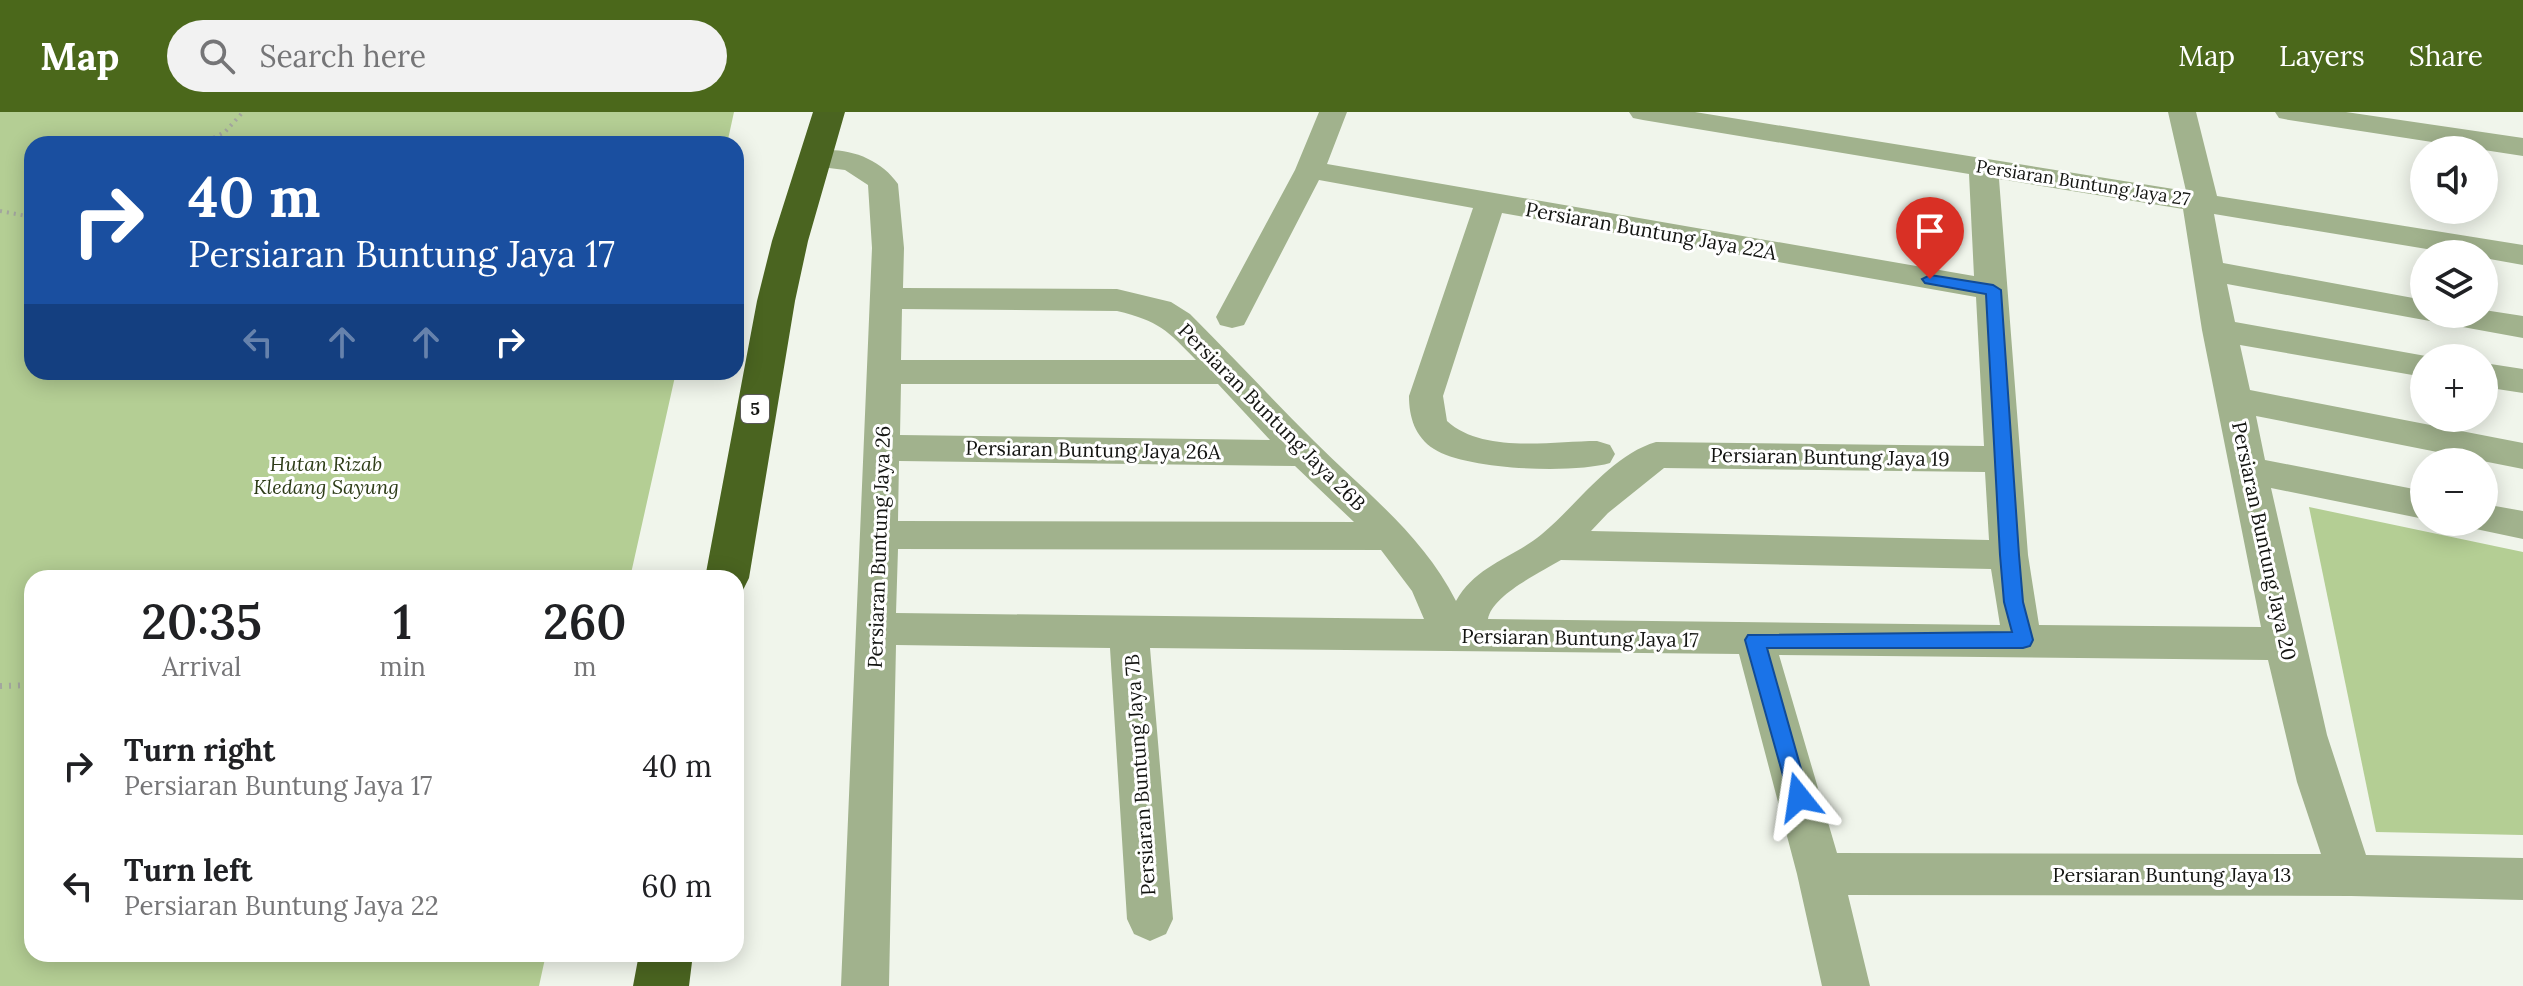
<!DOCTYPE html>
<html lang="en">
<head>
<meta charset="utf-8">
<style>
	body { margin:0; font-family:Lora,serif; background:#f2f2f2; color:#202124; height:100vh; display:flex; flex-direction:column; font-size:30px; white-space:nowrap }
	* { box-sizing:border-box; margin:0 }
	p { font-size:26px; color:#757577 }
	.icon { flex:none; width:44px; height:44px; fill:none; stroke:currentColor; stroke-width:2; stroke-linecap:round; stroke-linejoin:round }
	.map { position:relative; flex:1; overflow:hidden }
	.sheet { position:absolute; left:24px; top:458px; width:720px; height:392px; display:flex; flex-direction:column; background:#fff; border-radius:24px; box-shadow:0 4px 20px #0003 }
	.sheet>* { flex:none }
	.hud { position:absolute; left:24px; top:24px; width:720px; height:244px; border-radius:24px; box-shadow:0 4px 20px #0003; background:#1a4fa0; color:#fff; overflow:hidden }
	.buttons { position:absolute; left:2410px; top:24px; display:grid; gap:16px }
	.buttons a { display:grid; place-items:center; width:88px; height:88px; border-radius:50%; background:#fff; box-shadow:0 4px 20px #0003; font-size:40px }
	.pin { position:absolute; display:grid; place-items:center; width:68px; height:68px; color:#fff; margin:-82px -34px; border-radius:50% 50% 50% 0; rotate:-45deg; box-shadow:0 0 8px #0007 }
	.pin .icon { rotate:45deg }
	.me { position:absolute; width:88px; margin:-44px; rotate:345deg; stroke-linejoin:round; filter:drop-shadow(0 0 6px #0008) }
	.turn { display:flex; align-items:center; gap:28px; height:168px; padding:0 32px; font-size:36px }
	.turn .icon { width:104px; height:104px; stroke-width:2.5 }
	.turn b { display:block; font-size:56px; line-height:68px }
	.lanes { display:flex; align-items:center; height:76px; padding:0 32px; background:#0003; justify-content:center; gap:40px; direction:ltr }
	.lanes .off { opacity:.35 }
	.eta { display:flex; justify-content:space-evenly; align-items:center; height:136px; text-align:center }
	.eta b { font-size:48px; font-weight:600; line-height:56px }
	ul { padding:0; list-style:none }
	li { display:flex; align-items:center; gap:24px; height:120px; padding:0 32px }
	li div { flex:1 }
	li b { display:block; font-size:30px }
	li em { font-style:normal }
	header { display:flex; align-items:center; gap:48px; box-sizing:border-box; height:112px; padding:0 40px; background:#4b681b; color:#fff }
	header strong { font-size:38px }
	nav { display:flex; gap:44px; margin-inline-start:auto; font-size:28px }
	.search { width:560px; height:72px; background:#f2f2f2; display:flex; align-items:center; gap:20px; box-sizing:border-box; padding:0 28px; border-radius:44px; color:#757577; font-size:30px }
	.map>svg:first-child { display:block }
</style>
</head>
<body>
<header>
<strong>Map</strong>
<div class="search"><svg class="icon" aria-label="search" viewBox="0 0 24 24"><circle cx="10" cy="10" r="6"/><path d="M15 15l6 6"/></svg>Search here</div>
<nav><a>Map</a><a>Layers</a><a>Share</a></nav>
</header>
<div class="map">
<svg width="2523" height="874" viewBox="0 0 2523 874">
	<rect width="100%" height="100%" fill="#f0f5eb"/>
	<g fill="#b4ce94">
		<path d="M 0,0 L 734,0 L 727,32 L 32,32 L 32,260 L 676,260 L 630,466 L 32,466 L 32,842 L 546,842 L 539,874 L 0,874 Z"/>
		<path d="M 2309,395 L 2523,440 L 2523,723 L 2376,720 Z"/>
	</g>
	<g fill="none" stroke-linecap="round" stroke-linejoin="round">
		<g stroke="#a3a69f" stroke-width="4" stroke-dasharray="2 5" stroke-linecap="butt">
			<path d="M 201,32 L 225,20 L 243,0"/>
			<path d="M 0,99 L 32,105"/>
		</g>
		<path stroke="#a3a69f" stroke-width="6" stroke-dasharray="2 7" stroke-linecap="butt" d="M 0,574 L 32,573"/>
		<g fill="#a1b28d" fill-rule="evenodd">
			<path d="M 1319,0 L 1347,0 L 1327,52 L 1974,164 L 1969,62 L 1643,8 L 1633,6 L 1629,0 L 1695,0 L 2186,79 L 2168,0 L 2196,0 L 2217,84 L 2523,133 L 2523,153 L 2484,146 L 2484,142 L 2457,142 L 2214,102 L 2223,151 L 2424,188 L 2424,202 L 2484,202 L 2484,198 L 2523,204 L 2523,226 L 2227,172 L 2235,210 L 2437,246 L 2424,246 L 2424,265 L 2240,233 L 2250,278 L 2523,331 L 2523,357 L 2256,304 L 2265,348 L 2424,379 L 2424,407 L 2271,376 L 2327,623 L 2366,743 L 2523,746 L 2523,788 L 2351,784 L 1848,783 L 1870,874 L 1822,874 L 1797,762 L 1739,542 L 1150,536 L 1173,807 L 1166,822 L 1150,829 L 1134,822 L 1127,807 L 1110,536 L 896,533 L 889,874 L 841,874 L 872,136 L 868,73 L 845,58 L 805,53 L 800,47 L 805,41 C 839,32 878,43 898,72 L 904,136 L 903,176 L 1117,177 L 1171,190 L 1190,202 C 1232,244 1272,287 1314,329 C 1366,381 1422,422 1456,489 C 1476,453 1513,446 1542,422 C 1577,393 1611,343 1656,330 L 1984,334 L 1976,185 L 1502,101 L 1443,284 L 1447,309 C 1483,342 1551,329 1597,329 L 1610,333 L 1615,342 L 1610,351 C 1573,362 1466,358 1434,337 C 1415,325 1409,305 1409,284 L 1473,96 L 1319,68 L 1244,213 L 1232,216 L 1220,213 L 1216,205 L 1295,58 ZM 1999,67 L 2183,97 L 2202,218 L 2261,515 L 2039,513 L 2028,443 ZM 902,197 L 1117,199 C 1159,209 1167,218 1196,248 L 901,248 ZM 901,272 L 1218,272 L 1270,328 L 900,323 ZM 899,349 L 1295,354 L 1354,410 L 898,409 ZM 1664,356 L 1985,360 L 1989,428 L 1591,419 L 1608,401 ZM 898,437 L 1381,438 L 1412,479 L 1424,507 L 896,501 ZM 1561,448 L 1991,457 L 2000,513 L 1488,507 C 1492,483 1541,460 1561,448 ZM 1779,543 L 2268,548 L 2297,670 L 2321,742 L 1837,741 Z"/>
			<path d="M 2275,0 L 2346,0 L 2523,26 L 2523,44 L 2289,8 L 2279,6 Z"/>
			<path d="M 2484,251 L 2523,257 L 2523,281 L 2484,275 Z"/>
			<path d="M 2484,392 L 2523,399 L 2523,427 L 2471,416 L 2468,410 L 2484,410 Z"/>
		</g>
		<g fill="#4a6420" fill-rule="evenodd">
			<path d="M 813,0 L 845,0 L 808,129 L 795,189 L 749,466 L 743,478 L 736,481 L 736,466 L 705,466 L 757,189 L 772,129 Z"/>
			<path d="M 639,842 L 693,842 L 689,874 L 633,874 Z"/>
		</g>
	</g>
	<path fill="#1a73e8" stroke="#114b97" stroke-width="2" d="M 1930,163 L 1993,173 L 2001,178 L 2019,443 L 2023,490 L 2033,528 L 2030,534 L 2023,536 L 1767,536 L 1809,685 L 1806,691 L 1799,694 L 1792,691 L 1789,685 L 1745,528 L 1748,523 L 2012,520 L 2004,490 L 2000,443 L 1986,182 L 1925,171 L 1922,167 Z"/>
	<g text-anchor="middle" stroke-width="6" stroke-linejoin="round" paint-order="stroke">
		<g font-size="18" fill="#131411" stroke="#fff">
			<text transform="translate(2083 71) rotate(9)" y="6">Persiaran Buntung Jaya 27</text>
		</g>
		<rect fill="#fff" stroke="#5a5a58" stroke-width="2" x="741" y="283" width="28" height="28" rx="6"/>
		<g font-size="18" font-weight="bold" fill="#131411">
			<text x="755" y="303">5</text>
		</g>
		<g font-size="20" fill="#131411" stroke="#fff">
			<text transform="translate(1651 119) rotate(10)" y="7">Persiaran Buntung Jaya 22A</text>
			<text transform="translate(1272 305) rotate(45)" y="7">Persiaran Buntung Jaya 26B</text>
			<text transform="translate(1093 338) rotate(1)" y="7">Persiaran Buntung Jaya 26A</text>
			<text transform="translate(1830 345) rotate(1)" y="7">Persiaran Buntung Jaya 19</text>
			<text transform="translate(2264 429) rotate(78)" y="7">Persiaran Buntung Jaya 20</text>
			<text transform="translate(879 435) rotate(-88)" y="7">Persiaran Buntung Jaya 26</text>
			<text transform="translate(1580 526) rotate(1)" y="7">Persiaran Buntung Jaya 17</text>
			<text transform="translate(1140 663) rotate(-94)" y="7">Persiaran Buntung Jaya 7B</text>
			<text x="2172" y="770">Persiaran Buntung Jaya 13</text>
		</g>
		<g font-size="20" font-style="italic" fill="#2d3c17" stroke="#fff">
			<text x="326" y="359">Hutan Rizab<tspan x="326" dy="23">Kledang Sayung</tspan></text>
		</g>
	</g>
</svg>
<div class="buttons">
<a><svg class="icon" aria-label="sound" viewBox="0 0 24 24"><path d="M4 9h4l5-4v14l-5-4H4zM17 9q2 3 0 6"/></svg></a>
<a><svg class="icon" aria-label="layers" viewBox="0 0 24 24"><path d="M12 4l9 5-9 5-9-5zM3 14l9 5 9-5"/></svg></a>
<a>+</a>
<a>−</a>
</div>
<div class="pin" style="left:1930px;top:167px;background:#d93025"><svg class="icon" aria-label="arrive" viewBox="0 0 24 24"><path d="M6 21V4h12l-3 4 3 4H6"/></svg></div>
<svg class="me" style="left:1799px;top:685px" viewBox="-20 -20 40 40"><path d="M0-17L14 15 0 8-14 15z" fill="#1a73e8" stroke="#fff" stroke-width="4"/></svg>
<div class="hud">
<div class="turn"><svg class="icon" aria-label="right" viewBox="0 0 24 24"><path d="M7 20v-9h11M14 6l5 5-5 5"/></svg><div><b>40 m</b>Persiaran Buntung Jaya 17</div></div>
<div class="lanes"><svg class="icon off" aria-label="left" viewBox="0 0 24 24"><path d="M17 20v-9H6M10 6l-5 5 5 5"/></svg><svg class="icon off" aria-label="ahead" viewBox="0 0 24 24"><path d="M12 20V5M6 11l6-6 6 6"/></svg><svg class="icon off" aria-label="ahead" viewBox="0 0 24 24"><path d="M12 20V5M6 11l6-6 6 6"/></svg><svg class="icon" aria-label="right" viewBox="0 0 24 24"><path d="M7 20v-9h11M14 6l5 5-5 5"/></svg></div>
</div>
<section class="sheet">
<div class="eta">
<div><b>20:35</b><p>Arrival</p></div>
<div><b>1</b><p>min</p></div>
<div><b>260</b><p>m</p></div>
</div>
<ul>
<li><svg class="icon" aria-label="right" viewBox="0 0 24 24"><path d="M7 20v-9h11M14 6l5 5-5 5"/></svg><div><b>Turn right</b><p>Persiaran Buntung Jaya 17</p></div><em>40 m</em></li>
<li><svg class="icon" aria-label="left" viewBox="0 0 24 24"><path d="M17 20v-9H6M10 6l-5 5 5 5"/></svg><div><b>Turn left</b><p>Persiaran Buntung Jaya 22</p></div><em>60 m</em></li>
</ul>
</section>
</div>
</body>
</html>
